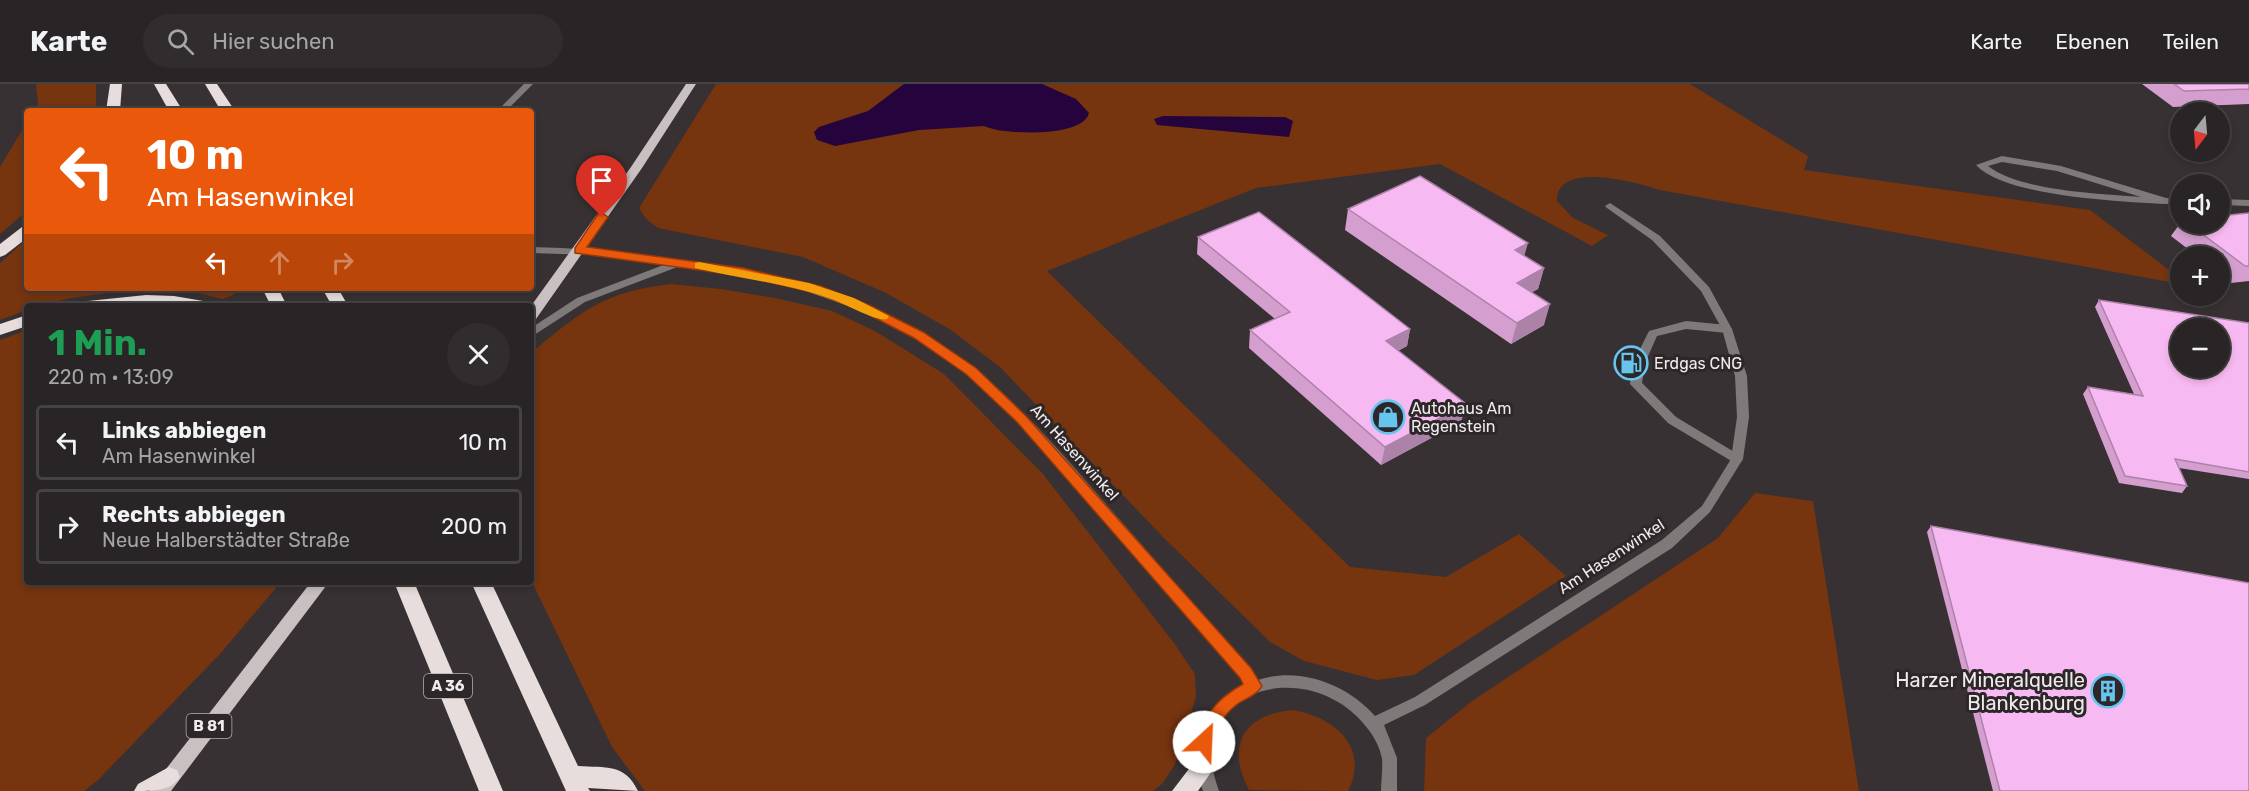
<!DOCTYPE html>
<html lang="de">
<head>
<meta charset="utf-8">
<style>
	body { margin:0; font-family:Rubik,sans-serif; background:#312d2e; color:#f1f3f6; height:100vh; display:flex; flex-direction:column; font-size:22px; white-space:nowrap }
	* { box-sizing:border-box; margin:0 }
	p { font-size:20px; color:#a5a5a7 }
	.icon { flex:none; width:33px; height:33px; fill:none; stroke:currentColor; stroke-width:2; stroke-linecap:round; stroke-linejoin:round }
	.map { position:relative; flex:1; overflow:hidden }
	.drawer { position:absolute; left:24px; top:219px; width:510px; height:282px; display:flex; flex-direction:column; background:#292526; border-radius:6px; box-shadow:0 3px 9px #0003,0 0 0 2px #454243 }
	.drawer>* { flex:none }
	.hud { position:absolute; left:24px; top:24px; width:510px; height:183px; border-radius:6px; box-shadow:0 3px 9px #0003,0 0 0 2px #454243; background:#ea580c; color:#fff; overflow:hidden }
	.needle { width:39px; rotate:196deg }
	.tools { position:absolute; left:2170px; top:18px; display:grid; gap:12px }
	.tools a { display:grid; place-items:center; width:60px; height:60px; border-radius:50%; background:#292526; box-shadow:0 3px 9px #0003,0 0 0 2px #454243; font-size:30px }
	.pin { position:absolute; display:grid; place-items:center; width:51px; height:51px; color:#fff; margin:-62px -26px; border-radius:50% 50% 50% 0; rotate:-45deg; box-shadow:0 0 6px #0007 }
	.pin .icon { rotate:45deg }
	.me { position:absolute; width:66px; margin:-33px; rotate:25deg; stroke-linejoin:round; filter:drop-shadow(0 0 4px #0008) }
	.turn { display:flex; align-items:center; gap:21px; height:126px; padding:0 24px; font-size:27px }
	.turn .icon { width:78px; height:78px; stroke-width:2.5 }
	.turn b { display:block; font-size:42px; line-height:51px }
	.lanes { display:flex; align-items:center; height:57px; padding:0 24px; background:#0003; justify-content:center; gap:30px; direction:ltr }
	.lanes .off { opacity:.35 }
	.round { display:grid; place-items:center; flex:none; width:63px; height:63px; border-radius:32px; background:#312d2e }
	.overview { display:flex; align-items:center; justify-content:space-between; height:102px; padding:0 24px }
	h1 { font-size:36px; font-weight:700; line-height:45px; color:#1e9e55 }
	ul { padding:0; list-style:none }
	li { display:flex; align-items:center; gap:18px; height:75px; margin:0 12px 9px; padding:0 12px; border:3px solid #454243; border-radius:6px }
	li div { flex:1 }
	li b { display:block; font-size:22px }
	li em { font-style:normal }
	header { display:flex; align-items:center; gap:36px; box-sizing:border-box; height:84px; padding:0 30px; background:#292526; border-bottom:2px solid #454243 }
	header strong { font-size:28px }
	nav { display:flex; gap:33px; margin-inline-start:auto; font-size:21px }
	.search { width:420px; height:54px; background:#312d2e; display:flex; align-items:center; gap:15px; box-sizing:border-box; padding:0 21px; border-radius:33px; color:#a5a5a7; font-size:22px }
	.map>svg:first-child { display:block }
</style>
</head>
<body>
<header>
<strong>Karte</strong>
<div class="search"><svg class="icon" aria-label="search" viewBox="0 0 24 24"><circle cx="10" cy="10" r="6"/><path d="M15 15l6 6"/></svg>Hier suchen</div>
<nav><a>Karte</a><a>Ebenen</a><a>Teilen</a></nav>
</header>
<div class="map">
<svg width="2249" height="707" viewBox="0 0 2249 707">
	<rect width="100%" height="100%" fill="#373133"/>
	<g fill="#76340f">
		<path d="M 36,0 L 96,0 L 96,26 L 33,27 L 38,20 Z"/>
		<path d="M 716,0 L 1690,0 L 1808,72 L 1804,86 L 2090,126 L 2181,195 L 2181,200 L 1660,106 C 1637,98 1556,76 1557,117 L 1573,134 L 1608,151 L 1592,162 L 1440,80 L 1256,104 L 1047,187 L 1350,483 L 1446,493 L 1519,450 L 1566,492 L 1414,591 L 1377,596 L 1304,577 L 1270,558 L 1163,453 L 1001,284 L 951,246 L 886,209 L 803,173 L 658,144 L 646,135 L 639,124 Z"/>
		<path d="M 27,38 L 27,127 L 0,150 L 0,83 Z"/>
		<path d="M 27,155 L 27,204 L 232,204 L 235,210 L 223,215 L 189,207 L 135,205 L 71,214 L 39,222 L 27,222 L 27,226 L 0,236 L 0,179 Z"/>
		<path d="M 671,200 L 721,205 L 775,214 L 832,227 L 875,247 L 944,290 L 1043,390 L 1174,559 L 1195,590 L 1196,613 L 1175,680 L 1163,699 L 1153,707 L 645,707 L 612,663 L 531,496 L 531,269 C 582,227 603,208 671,200 Z"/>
		<path d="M 27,246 L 27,498 L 281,498 L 219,571 L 98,696 L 84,707 L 0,707 L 0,256 Z"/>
		<path d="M 1755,409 L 1813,417 L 1859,707 L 1424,707 L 1426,654 L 1472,617 L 1718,454 Z"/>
		<path d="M 1293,626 C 1334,633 1370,663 1348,707 L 1249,706 C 1225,661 1244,630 1293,626 Z"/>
	</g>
	<g fill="#25043e">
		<path d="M 904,0 L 1042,0 L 1076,15 L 1089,29 C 1083,54 1002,51 984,42 L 919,46 L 835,62 L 817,56 L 814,48 L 819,43 L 868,27 Z"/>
		<path d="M 1163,32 L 1285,33 L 1293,37 L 1289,53 L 1157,41 L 1154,35 Z"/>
	</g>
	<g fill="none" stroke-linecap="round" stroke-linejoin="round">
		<g fill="#7e7a7a" fill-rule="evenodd">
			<path d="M 2002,72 L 2061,82 L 2166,114 L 2181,115 L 2181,121 C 2134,118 2008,115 1976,81 ZM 2002,78 L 2057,87 L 2141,113 C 2100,110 2020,107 1988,82 Z"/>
			<path d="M 2220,115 L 2249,116 L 2249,122 L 2220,121 Z"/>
			<path d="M 1686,237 L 1727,241 L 1732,245 L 1727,249 L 1686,245 L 1657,252 L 1645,279 L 1642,299 L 1676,333 L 1741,372 L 1743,375 L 1741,378 L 1733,378 L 1668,339 L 1630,300 L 1633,279 L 1649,247 Z"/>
		</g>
		<g fill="#7e7a7a" fill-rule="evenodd">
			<path d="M 524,0 L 533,0 L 506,27 L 497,27 Z"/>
			<path d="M 1610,119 L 1660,152 L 1709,203 L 1732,245 L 1747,292 L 1749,333 L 1743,375 L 1710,428 L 1672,464 L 1425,621 L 1384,641 L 1397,674 L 1397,707 L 1381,707 C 1381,697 1383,685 1382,675 C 1380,662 1372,649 1363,639 C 1304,571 1181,606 1219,707 L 1203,707 C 1191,674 1194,640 1222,616 C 1229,610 1236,604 1245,601 L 1216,563 L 1044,366 L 989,309 L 937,267 L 904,247 L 870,230 L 800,205 L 728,189 L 680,182 L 585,218 L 531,253 L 531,244 L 577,214 L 666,180 L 591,171 L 531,169 L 531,163 C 587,164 643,170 698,178 C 799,194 898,221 978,287 C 1030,330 1074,384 1119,435 C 1142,460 1164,488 1187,513 C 1212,541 1237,566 1258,596 C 1299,582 1347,600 1375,632 L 1415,613 L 1662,456 L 1702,422 L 1731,375 L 1737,333 L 1735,292 L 1722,245 L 1701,207 L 1652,156 L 1607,124 L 1605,122 Z"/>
		</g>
		<g fill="#c9c1c1" fill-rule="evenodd">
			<path d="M 686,0 L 696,0 L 642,84 L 536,235 L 531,236 L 531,222 L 631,83 Z"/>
			<path d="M 311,498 L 329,498 L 171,707 L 149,707 Z"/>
		</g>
		<g fill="#e7dddd" fill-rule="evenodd">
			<path d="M 110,0 L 122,0 L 120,27 L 106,27 Z"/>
			<path d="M 154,0 L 166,0 L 183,27 L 169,27 Z"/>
			<path d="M 205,0 L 217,0 L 235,27 L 221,27 Z"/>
			<path d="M 27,142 L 27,154 L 5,171 L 0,173 L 0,160 L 22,143 Z"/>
			<path d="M 262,204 L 278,204 L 287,222 L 271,222 Z"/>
			<path d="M 322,204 L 338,204 L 348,222 L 332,222 Z"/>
			<path d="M 146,211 L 174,212 L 209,218 L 211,222 L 80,222 L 88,217 Z"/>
			<path d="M 27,231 L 27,242 L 0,251 L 0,240 Z"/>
			<path d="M 394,498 L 414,498 L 503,707 L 479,707 Z"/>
			<path d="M 471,498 L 491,498 L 578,682 C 605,684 625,679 638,707 L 588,704 L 590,707 L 566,707 Z"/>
			<path d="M 1203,674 L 1211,677 L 1214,684 L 1198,707 L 1172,707 L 1195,677 Z"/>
			<path d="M 169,683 L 177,686 L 180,693 C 172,707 152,707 134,707 L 138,700 Z"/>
		</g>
	</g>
	<g fill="#d49fcf">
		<path d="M 2142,0 L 2249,0 L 2249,20 L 2173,23 Z"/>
		<path d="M 1348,125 L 1544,184 L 1538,205 L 1532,208 L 1544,241 L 1511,260 L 1345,146 Z"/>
		<path d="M 2249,129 L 2249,197 L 2231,199 L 2220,191 L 2220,172 L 2197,172 L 2171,152 L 2181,138 L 2181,140 L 2220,140 Z"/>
		<path d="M 1198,153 L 1410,245 L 1407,262 L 1398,267 L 1466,320 L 1461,338 L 1381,381 L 1249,264 L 1250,246 L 1275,235 L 1197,170 Z"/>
		<path d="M 2099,216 L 2249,239 L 2249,395 L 2179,384 L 2187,402 L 2182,409 L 2119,399 L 2083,310 L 2088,303 L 2134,310 L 2095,223 Z"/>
		<path d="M 1931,442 L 2249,707 L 1993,707 L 1927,448 Z"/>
	</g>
	<g fill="#ad82a9">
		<path d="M 1528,159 L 1522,180 L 1515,166 Z"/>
		<path d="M 1544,184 L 1538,205 L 1511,220 L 1517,199 Z"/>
		<path d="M 1550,220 L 1544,241 L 1511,260 L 1517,239 Z"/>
		<path d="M 1410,245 L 1407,262 L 1382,274 L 1386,257 Z"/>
		<path d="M 1466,320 L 1461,338 L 1381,381 L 1385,363 Z"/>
	</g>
	<g fill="#f7b9f1" stroke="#ad82a9" stroke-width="1.5" fill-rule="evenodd">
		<path d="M 2174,0 L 2249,0 L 2249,5 L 2184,7 Z"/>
		<path d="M 1420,92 L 1528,159 L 1515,166 L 1544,184 L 1517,199 L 1550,220 L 1517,239 L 1348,125 Z"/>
		<path d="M 1259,128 L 1410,245 L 1386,257 L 1466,320 L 1385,363 L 1250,246 L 1290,228 L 1198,153 Z"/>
		<path d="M 2249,129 L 2249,182 L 2245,182 L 2189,140 L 2220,140 L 2220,132 Z"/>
		<path d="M 2099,216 L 2249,239 L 2249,388 L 2175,375 L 2187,402 L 2125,392 L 2088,303 L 2143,312 ZM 2181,244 L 2220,244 L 2220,284 L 2181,284 Z"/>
		<path d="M 1931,442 L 2249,499 L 2249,707 L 2000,707 Z"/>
	</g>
	<path fill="#ea580c" stroke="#983908" stroke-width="1.5" d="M 602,129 L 608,133 L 587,163 L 743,184 L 820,202 L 869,221 L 923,248 L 976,284 L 1026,332 L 1251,584 L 1262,602 C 1257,612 1243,615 1235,622 C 1221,633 1217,647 1210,663 L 1204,665 L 1198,663 L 1195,658 C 1208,628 1215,616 1243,600 L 1240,594 L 1017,338 L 966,290 L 914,254 L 860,226 L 816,209 L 743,192 L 575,169 L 575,164 L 598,130 Z"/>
	<path fill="#f59e0b" d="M 699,178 L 809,199 L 854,214 L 889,232 L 887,235 C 876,238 844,219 831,215 C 787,199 740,195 695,184 L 695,179 Z"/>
	<defs>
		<g id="fuel-ring" transform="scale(1.725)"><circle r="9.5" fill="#2d2729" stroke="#65c5ee" stroke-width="1.5"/><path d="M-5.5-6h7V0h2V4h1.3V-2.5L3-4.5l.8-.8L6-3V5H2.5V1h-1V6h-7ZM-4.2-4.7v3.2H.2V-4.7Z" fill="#65c5ee"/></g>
		<g id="shop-ring" transform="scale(1.725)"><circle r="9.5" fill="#2d2729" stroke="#65c5ee" stroke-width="1.5"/><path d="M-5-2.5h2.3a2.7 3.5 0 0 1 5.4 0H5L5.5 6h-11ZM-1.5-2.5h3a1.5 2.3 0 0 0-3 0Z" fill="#65c5ee"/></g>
		<g id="building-ring" transform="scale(1.725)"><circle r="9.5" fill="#2d2729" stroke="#65c5ee" stroke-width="1.5"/><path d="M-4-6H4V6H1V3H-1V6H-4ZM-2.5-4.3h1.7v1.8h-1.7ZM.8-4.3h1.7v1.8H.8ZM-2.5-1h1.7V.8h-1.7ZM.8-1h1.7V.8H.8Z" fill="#65c5ee"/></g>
	</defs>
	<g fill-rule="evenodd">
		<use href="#fuel-ring" x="1631" y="279"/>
		<use href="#shop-ring" x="1388" y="333"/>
		<use href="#building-ring" x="2108" y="607"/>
	</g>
	<g text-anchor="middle" stroke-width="6" stroke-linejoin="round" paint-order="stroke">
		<g fill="#2d2729" stroke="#b5b0b2" stroke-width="1.5">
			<rect x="424" y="590" width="48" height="24" rx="4.5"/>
			<rect x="186.5" y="630" width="45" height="24" rx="4.5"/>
		</g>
		<g font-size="15" font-weight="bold" fill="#efebed">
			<text x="448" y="607">A 36</text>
			<text x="209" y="647">B 81</text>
		</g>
		<g font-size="16" fill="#efebed" stroke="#2d2729" text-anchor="start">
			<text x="1654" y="285">Erdgas CNG</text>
			<text x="1411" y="330">Autohaus Am<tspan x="1411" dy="18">Regenstein</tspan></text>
		</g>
		<g font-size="16" fill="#efebed" stroke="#2d2729">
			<text transform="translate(1075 368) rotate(48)" y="6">Am Hasenwinkel</text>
			<text transform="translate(1611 472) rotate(-33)" y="6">Am Hasenwinkel</text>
		</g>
		<g font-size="20" fill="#efebed" stroke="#2d2729" text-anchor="end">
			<text x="2085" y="603">Harzer Mineralquelle<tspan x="2085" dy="23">Blankenburg</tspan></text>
		</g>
	</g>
</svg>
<div class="tools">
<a><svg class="needle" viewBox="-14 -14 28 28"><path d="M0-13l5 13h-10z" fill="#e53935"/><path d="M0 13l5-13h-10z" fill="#a5a5a7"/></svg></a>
<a><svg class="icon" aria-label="sound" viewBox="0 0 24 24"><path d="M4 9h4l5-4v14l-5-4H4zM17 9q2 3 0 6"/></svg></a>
<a>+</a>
<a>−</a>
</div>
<div class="pin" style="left:602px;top:133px;background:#d93025"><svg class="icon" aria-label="arrive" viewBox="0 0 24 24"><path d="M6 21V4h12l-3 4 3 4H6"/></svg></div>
<svg class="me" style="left:1204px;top:658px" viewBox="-20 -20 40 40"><circle r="19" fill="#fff"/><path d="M0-13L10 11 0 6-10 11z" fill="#ea580c"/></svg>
<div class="hud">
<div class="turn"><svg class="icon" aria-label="left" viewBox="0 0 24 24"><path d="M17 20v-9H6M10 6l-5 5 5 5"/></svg><div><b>10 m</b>Am Hasenwinkel</div></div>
<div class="lanes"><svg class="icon" aria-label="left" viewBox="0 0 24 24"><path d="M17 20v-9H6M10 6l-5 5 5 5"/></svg><svg class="icon off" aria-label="ahead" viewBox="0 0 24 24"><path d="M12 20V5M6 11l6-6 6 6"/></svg><svg class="icon off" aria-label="right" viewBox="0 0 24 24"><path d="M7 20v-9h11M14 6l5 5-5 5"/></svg></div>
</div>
<section class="drawer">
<div class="overview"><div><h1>1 Min.</h1><p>220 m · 13:09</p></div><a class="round"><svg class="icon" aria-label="close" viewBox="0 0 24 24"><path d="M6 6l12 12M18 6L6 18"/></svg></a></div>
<ul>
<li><svg class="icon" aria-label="left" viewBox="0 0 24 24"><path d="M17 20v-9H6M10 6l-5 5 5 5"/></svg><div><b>Links abbiegen</b><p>Am Hasenwinkel</p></div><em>10 m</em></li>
<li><svg class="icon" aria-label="right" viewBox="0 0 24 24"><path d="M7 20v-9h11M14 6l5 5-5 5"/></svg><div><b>Rechts abbiegen</b><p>Neue Halberstädter Straße</p></div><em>200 m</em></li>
</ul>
</section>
</div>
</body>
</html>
